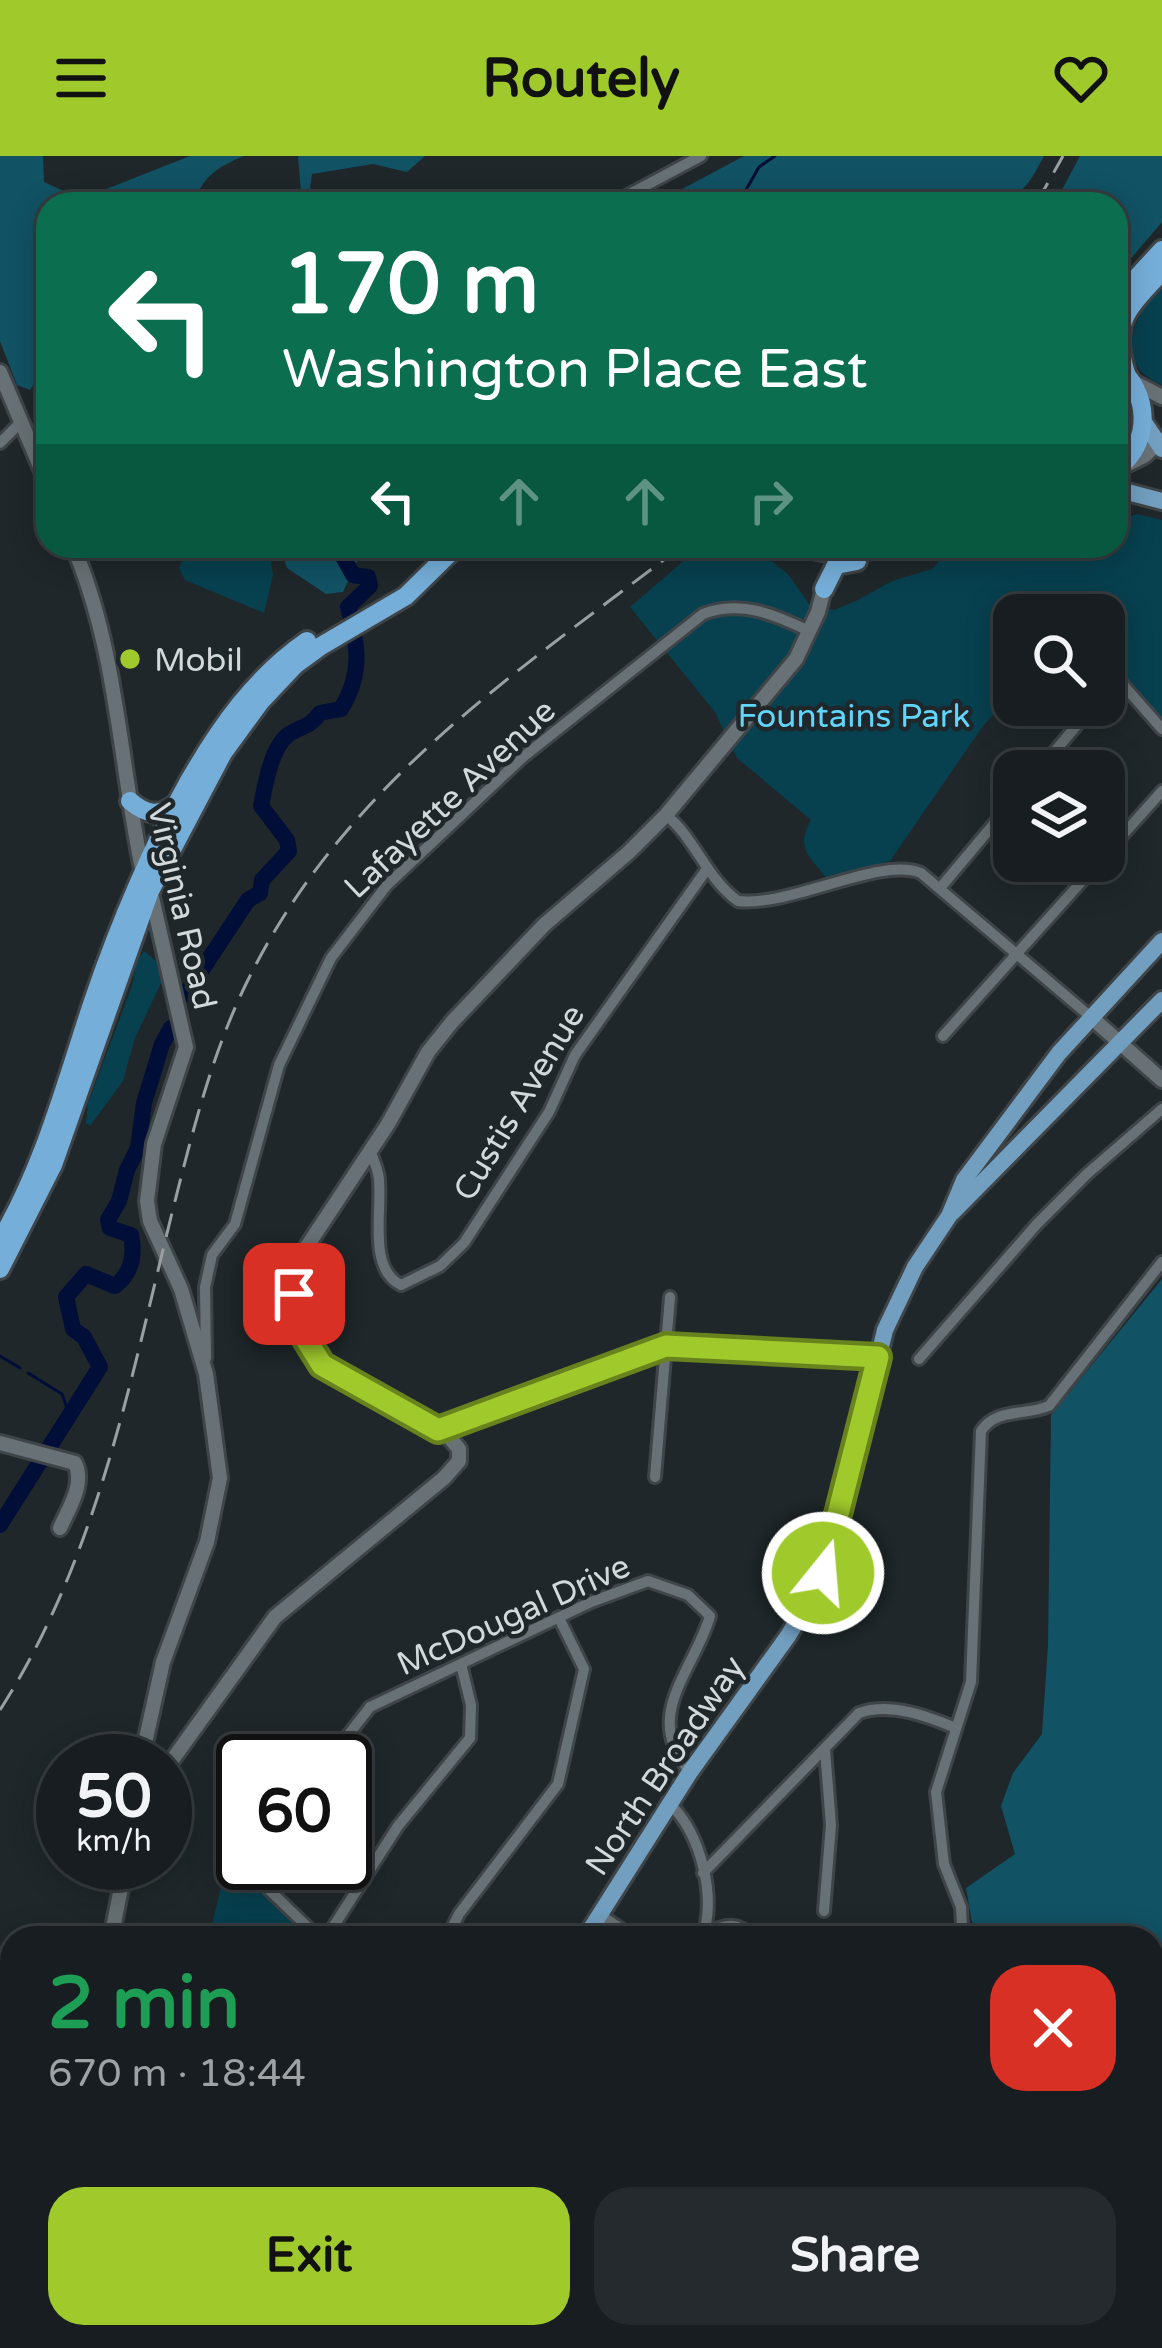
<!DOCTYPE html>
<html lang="en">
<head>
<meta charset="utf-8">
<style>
	body { margin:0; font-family:"Varela Round",sans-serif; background:#242a2d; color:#f1f3f6; height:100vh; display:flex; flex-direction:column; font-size:45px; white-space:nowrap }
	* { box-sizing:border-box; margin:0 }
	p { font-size:39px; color:#9ea2a5 }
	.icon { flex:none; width:66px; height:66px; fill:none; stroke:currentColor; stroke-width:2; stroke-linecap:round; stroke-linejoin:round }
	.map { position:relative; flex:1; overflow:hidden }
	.sheet { position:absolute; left:0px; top:1770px; width:1164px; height:423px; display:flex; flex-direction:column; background:#171d20; border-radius:36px 36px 0 0; box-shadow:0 6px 30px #0003,0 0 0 3px #363b3e }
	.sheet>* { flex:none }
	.guide { position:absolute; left:36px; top:36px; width:1092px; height:366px; border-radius:36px; box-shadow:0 6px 30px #0003,0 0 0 3px #363b3e; background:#0b6e4f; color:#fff; overflow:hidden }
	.tools { position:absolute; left:993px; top:438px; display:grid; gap:24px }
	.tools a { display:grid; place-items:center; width:132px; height:132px; border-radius:24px; background:#171d20; box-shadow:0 6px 30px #0003,0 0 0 3px #363b3e; font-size:60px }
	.speed { position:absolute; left:36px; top:1578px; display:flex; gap:24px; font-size:60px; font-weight:700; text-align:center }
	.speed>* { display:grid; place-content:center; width:156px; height:156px; border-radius:50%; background:#171d20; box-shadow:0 6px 30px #0003,0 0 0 3px #363b3e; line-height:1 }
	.speed small { font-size:30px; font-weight:400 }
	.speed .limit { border:6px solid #111; border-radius:18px; background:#fff; color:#111 }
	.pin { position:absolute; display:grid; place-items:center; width:102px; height:102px; color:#fff; margin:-51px; border-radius:24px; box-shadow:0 6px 18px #0006 }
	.me { position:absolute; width:132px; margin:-66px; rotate:17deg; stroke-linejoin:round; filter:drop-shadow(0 0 9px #0008) }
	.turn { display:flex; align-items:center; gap:42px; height:252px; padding:0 48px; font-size:54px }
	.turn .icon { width:156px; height:156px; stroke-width:2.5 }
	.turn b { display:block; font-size:84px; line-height:102px }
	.lanes { display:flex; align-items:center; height:114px; padding:0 48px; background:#0003; justify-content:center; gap:60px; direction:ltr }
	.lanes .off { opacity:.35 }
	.round { display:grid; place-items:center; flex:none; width:126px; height:126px; border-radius:36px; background:#242a2d }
	.headline { display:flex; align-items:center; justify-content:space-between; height:204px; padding:0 48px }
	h1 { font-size:72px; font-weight:700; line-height:90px; color:#1e9e55 }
	.action { display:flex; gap:24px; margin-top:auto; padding:24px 48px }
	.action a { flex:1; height:138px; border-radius:36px; background:#a0ca2c; color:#111; font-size:48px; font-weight:700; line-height:138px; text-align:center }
	.action a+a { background:#242a2d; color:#f1f3f6 }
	header { display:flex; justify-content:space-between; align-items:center; height:156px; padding:0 48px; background:#a0ca2c; color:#111; font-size:54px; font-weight:700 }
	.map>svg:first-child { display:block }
</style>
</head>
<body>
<header><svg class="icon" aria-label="menu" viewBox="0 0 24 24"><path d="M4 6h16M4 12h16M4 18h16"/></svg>Routely<svg class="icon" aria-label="heart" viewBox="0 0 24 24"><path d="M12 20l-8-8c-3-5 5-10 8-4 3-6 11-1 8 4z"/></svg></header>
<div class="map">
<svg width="1162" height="2192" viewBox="0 0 1162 2192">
	<rect width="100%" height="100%" fill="#1f272a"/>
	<g fill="#07404f">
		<path d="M 1162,129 L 1162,229 C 1110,207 1134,159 1162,129 Z"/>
		<path d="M 1137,358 L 1162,364 L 1162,564 L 1104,496 L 1104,459 L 1074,459 L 1057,439 L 1034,450 L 1029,459 L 1014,459 L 1014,523 L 1002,549 L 983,570 L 890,705 L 826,722 C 809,699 795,692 811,664 L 737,602 L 715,556 L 630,451 L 701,390 L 752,390 L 788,418 L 809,448 L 834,454 L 858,444 L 892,425 L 932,413 L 953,390 L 1116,390 L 1116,366 Z"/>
		<path d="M 189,390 L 268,390 L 273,419 L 264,457 L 185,424 L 179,412 Z"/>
		<path d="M 144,795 L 157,806 L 162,825 L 135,882 L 123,925 L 90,970 L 86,967 L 88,947 L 132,830 L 137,804 Z"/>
		<path d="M 227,1705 L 262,1727 L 319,1782 L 209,1782 Z"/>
	</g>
	<g fill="#115264">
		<path d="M 0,0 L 43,0 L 44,26 L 81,43 L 190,0 L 244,0 C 218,11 202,20 194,48 L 48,48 L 48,207 L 30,234 L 17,229 L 0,185 Z"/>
		<path d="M 298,0 L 425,0 L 407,16 L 373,8 L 312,18 L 310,32 L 326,48 L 274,48 L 301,36 Z"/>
		<path d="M 744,0 L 1044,0 C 1031,25 1025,36 1000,48 L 654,48 Z"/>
		<path d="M 1080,0 L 1162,0 L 1162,66 L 1116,120 L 1116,48 L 1055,47 Z"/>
		<path d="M 280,390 L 410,390 L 395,402 L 369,397 L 359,401 L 343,436 L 326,438 L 287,412 Z"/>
		<path d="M 1162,1123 L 1162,2192 L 737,2192 L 778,2181 L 1152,2181 L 1152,1782 L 969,1782 L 973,1772 L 966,1732 L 1015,1698 L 1001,1650 L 1013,1617 L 1042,1578 L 1048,1489 L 1051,1259 Z"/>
	</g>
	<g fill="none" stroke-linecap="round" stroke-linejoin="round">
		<g stroke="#000e38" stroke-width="3">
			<path d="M 738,48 L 759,11 L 775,0"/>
			<path d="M 0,1200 L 20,1212"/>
			<path d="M 28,1217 L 62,1238 L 69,1258"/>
		</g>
		<g stroke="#000e38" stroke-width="16">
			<path d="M 379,390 L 382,395 L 389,390"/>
			<path d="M 186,838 L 248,744 L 260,737 L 262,724 L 289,695 L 287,684 L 261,650 C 265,630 271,591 289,578 C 302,570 310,571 320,557 L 341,553 C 363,517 358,490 348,451 L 370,430 L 368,421 L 353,419 L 337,390"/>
			<path d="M 0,1369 L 100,1211 L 84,1181 L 73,1173 L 66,1141 L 86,1118 L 115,1130 C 132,1117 135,1098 131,1079 L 110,1072 L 108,1064 L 119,1045 L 127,1014 L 138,992 L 144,947 L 162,888 L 171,872"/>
		</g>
		<g stroke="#3e4447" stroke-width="16">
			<g id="minor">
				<path d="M 611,48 L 701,0"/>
				<path d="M 0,287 L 21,266"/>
				<path d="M 1104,507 L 1162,573"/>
				<path d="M 1038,615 L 1094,549"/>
				<path d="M 666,659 C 695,682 706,722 738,745 C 791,751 880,700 921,717 L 1092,862"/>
				<path d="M 1104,700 L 1162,635"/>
				<path d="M 941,731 L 1014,644"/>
				<path d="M 943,880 L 1100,705"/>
				<path d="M 371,996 C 374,1006 379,1015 379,1025 C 382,1057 368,1113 401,1129 L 440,1110 L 464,1087 L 549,956 L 575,899 L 707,713"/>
				<path d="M 206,1202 L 205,1131 L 212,1099 L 235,1068 L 279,909 L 331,802 L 387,729 L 523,601 L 703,458 C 741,444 774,458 809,475"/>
				<path d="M 919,1203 L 1037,1068 L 1087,1018 L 1162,953"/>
				<path d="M 655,1321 L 670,1141"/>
				<path d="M 328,1605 L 370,1551 L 591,1446 L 648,1425 L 688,1439 L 710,1460 C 694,1515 641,1560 690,1616"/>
				<path d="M 671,1649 C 701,1679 717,1742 702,1782"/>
				<path d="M 263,1707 L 262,1727 L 319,1782"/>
				<path d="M 703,1717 L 859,1557 C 890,1546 927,1560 956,1572"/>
				<path d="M 824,1755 L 831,1669 L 825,1594"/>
				<path d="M 600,1759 L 635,1782"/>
				<path d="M 705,1777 C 727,1768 737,1765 755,1782"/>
				<path d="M 326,1782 L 398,1670 L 470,1582 L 471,1549 L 461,1508"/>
				<path d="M 447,1782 L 459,1758 L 558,1628 L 584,1513 L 559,1462"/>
				<path d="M 958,1782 L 962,1770 L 961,1751 L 944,1708 L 936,1636 L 971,1526 L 981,1275 C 996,1252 1025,1260 1049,1250 L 1162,1106"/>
				<path d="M 646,2181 L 648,2192"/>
				<path d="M 81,2192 L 86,2181"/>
				<path d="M 213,2192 L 217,2181"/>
				<path d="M 527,2192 L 530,2181"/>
			</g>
		</g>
		<g stroke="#3e4447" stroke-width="20">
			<g id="tertiary">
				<path d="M 0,216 L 48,329"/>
				<path d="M 1133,226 L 1162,241"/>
				<path d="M 1124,310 L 1144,300 L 1162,284"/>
				<path d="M 73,390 C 118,495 119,606 143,717"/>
				<path d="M 1092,862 L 1162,924"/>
				<path d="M 438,1274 L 666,1190 L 878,1201"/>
				<path d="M 0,1287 L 75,1307 C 85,1328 69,1352 60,1372"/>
				<path d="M 141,1605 L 163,1506 L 207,1386 L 220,1322 L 206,1218 L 181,1133 L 150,1065 L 147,1045 L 154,988 L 186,891 L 151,737"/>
				<path d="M 165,1614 L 275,1461 L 444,1322 L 459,1305 L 459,1293 L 450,1282 C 377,1232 266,1218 300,1101 L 388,968 L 428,896 L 452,866 L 544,769 L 629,696 L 666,659 L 796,503 L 818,456 L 824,433"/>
				<path d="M 111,1782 L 126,1707"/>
				<path d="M 0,2039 L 12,2020"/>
				<path d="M 490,2181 L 504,2192"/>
			</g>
		</g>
		<g stroke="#3e4447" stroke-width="22">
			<g id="primary">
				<path d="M 1144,266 L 1162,293"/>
				<path d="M 1116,333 L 1162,345"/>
				<path d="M 952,1057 L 1162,844"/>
				<path d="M 585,1782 L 690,1616 L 788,1480 L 814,1437 L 836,1376 L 885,1174 L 915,1111 L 949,1060 L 964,1024 L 1059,897 L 1162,785"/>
				<path d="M 0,2097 L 12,2090"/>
				<path d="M 292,2192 L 297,2181"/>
			</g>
		</g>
		<g stroke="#3e4447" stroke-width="24">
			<g id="trunk">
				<path d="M 1116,144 L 1162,94"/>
				<path d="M 1116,208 C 1150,239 1153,284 1116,314"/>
				<path d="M 1126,217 C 1109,165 1129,152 1162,115"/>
				<path d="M 796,390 L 840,398 L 893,390"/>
				<path d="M 824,433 L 836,409 L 857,405"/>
				<path d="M 130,645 C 145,658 159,662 176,648"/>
				<path d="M 0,1085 C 44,1011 66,926 93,845 C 119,769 150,695 189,625 C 220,571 255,521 307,485"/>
				<path d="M 0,1113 L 53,1009 L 150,735 L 223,597 L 261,545 L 295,509 L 321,490 L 406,440 L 457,390"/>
			</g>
		</g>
		<use href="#minor" stroke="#687175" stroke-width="10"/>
		<use href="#tertiary" stroke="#687175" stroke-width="14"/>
		<use href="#primary" stroke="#729fc0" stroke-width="16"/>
		<use href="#trunk" stroke="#75aed9" stroke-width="18"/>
		<g stroke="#9aa0a2" stroke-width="3" stroke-dasharray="24 12" stroke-linecap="butt">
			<path d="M 1036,48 L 1063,0"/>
			<path d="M 0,1554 C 96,1404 129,1231 171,1061 C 191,982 210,902 246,828 C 343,629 512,520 682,390"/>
		</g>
	</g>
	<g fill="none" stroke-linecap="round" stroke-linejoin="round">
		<g stroke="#68831d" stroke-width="30">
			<path id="route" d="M 294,1138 L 300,1174 L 322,1209 L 438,1274 L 666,1190 L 878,1201 L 823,1417"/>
		</g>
		<use href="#route" stroke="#a0ca2c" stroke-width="21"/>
	</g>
	<circle fill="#a0ca2c" stroke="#1f272a" stroke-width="4.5" cx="130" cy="503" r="12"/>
	<g text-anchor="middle" stroke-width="9" stroke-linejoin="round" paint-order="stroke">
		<g font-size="33" fill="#d3d8da" stroke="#1f272a" text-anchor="start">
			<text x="154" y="515">Mobil</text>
		</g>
		<g font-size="33" fill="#62d6fa" stroke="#1f272a">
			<text x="854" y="571">Fountains Park</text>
		</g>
		<g font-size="33" fill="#d3d8da" stroke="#1f272a">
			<text transform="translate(449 642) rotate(-43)" y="12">Lafayette Avenue</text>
			<text transform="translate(183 750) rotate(77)" y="12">Virginia Road</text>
			<text transform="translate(518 946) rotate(-59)" y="12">Custis Avenue</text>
			<text transform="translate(513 1458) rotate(-24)" y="12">McDougal Drive</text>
			<text transform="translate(664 1609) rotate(-56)" y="12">North Broadway</text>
		</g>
	</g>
</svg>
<div class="tools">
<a><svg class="icon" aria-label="search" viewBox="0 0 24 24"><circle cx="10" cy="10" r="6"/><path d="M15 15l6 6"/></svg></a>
<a><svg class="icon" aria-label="layers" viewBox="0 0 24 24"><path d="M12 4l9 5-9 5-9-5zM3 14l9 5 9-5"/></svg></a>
</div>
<div class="speed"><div>50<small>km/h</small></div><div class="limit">60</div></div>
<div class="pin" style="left:294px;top:1138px;background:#d93025"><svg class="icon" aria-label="arrive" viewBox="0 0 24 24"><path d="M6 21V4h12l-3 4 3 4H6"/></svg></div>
<svg class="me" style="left:823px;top:1417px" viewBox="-20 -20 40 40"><circle r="17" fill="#a0ca2c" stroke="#fff" stroke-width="3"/><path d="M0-11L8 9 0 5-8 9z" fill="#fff"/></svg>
<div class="guide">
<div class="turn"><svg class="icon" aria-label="left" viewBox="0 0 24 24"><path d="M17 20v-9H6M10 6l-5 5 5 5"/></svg><div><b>170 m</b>Washington Place East</div></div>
<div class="lanes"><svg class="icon" aria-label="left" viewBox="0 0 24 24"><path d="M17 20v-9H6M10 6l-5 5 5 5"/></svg><svg class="icon off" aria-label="ahead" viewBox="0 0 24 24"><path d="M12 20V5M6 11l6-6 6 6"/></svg><svg class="icon off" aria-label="ahead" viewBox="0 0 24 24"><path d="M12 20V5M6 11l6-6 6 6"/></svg><svg class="icon off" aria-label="right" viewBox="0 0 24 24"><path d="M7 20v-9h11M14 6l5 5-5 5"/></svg></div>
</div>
<section class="sheet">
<div class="headline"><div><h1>2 min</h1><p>670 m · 18:44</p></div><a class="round" style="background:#d93025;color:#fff"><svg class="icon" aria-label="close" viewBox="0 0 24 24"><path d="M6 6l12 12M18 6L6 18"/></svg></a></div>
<div class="action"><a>Exit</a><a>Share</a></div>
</section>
</div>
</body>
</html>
